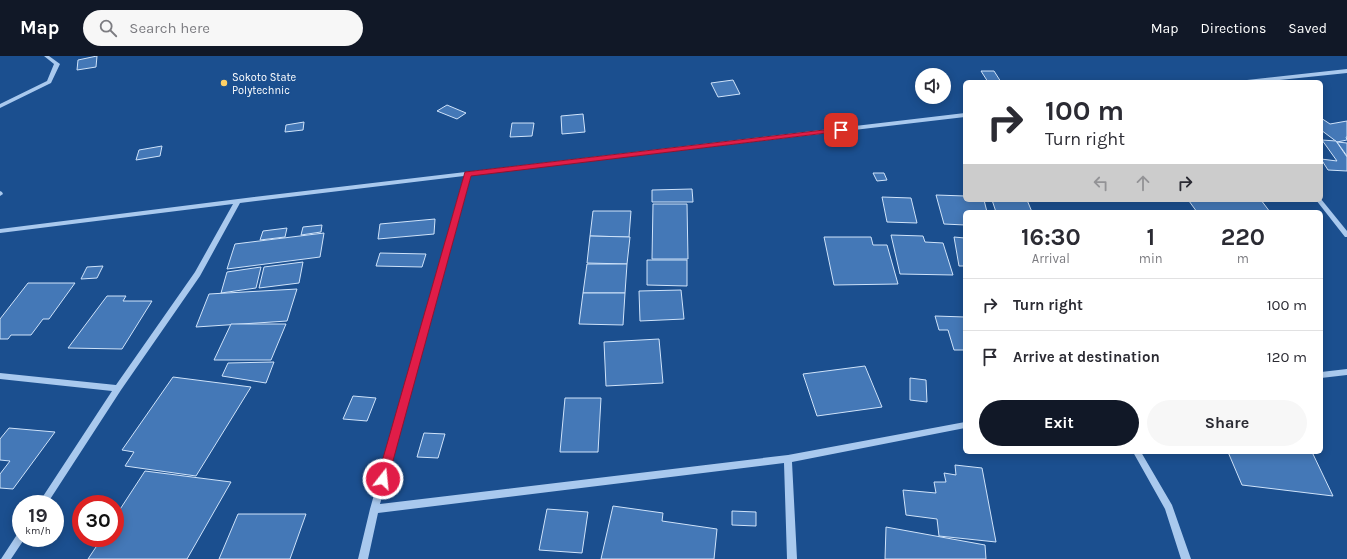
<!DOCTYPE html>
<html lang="en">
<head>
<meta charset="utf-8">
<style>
	body { margin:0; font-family:Karla,sans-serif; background:#f7f7f7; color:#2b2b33; height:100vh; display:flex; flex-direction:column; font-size:15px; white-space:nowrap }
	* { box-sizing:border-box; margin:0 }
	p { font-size:13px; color:#7c7c81 }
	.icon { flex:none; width:22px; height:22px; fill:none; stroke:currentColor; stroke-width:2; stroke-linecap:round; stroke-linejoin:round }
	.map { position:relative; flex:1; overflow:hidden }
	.drawer { position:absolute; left:963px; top:154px; width:360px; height:244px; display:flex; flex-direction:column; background:#fff; border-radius:6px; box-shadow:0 2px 10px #0003 }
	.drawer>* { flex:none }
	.top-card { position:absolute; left:963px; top:24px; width:360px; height:122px; border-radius:6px; box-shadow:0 2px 10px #0003; background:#fff; color:#2b2b33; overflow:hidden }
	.fabs { position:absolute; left:915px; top:12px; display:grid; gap:8px }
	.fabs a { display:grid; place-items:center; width:36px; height:36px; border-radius:50%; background:#fff; box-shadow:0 2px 10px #0003; font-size:20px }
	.speed { position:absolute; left:12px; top:439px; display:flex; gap:8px; font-size:20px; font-weight:700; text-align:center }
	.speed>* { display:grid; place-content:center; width:52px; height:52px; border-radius:50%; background:#fff; box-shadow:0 2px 10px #0003; line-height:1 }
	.speed small { font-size:10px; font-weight:400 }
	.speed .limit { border:6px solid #d22; background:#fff; color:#111 }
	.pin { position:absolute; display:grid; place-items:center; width:34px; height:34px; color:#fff; margin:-17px; border-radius:8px; box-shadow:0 2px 6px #0006 }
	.me { position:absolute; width:44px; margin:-22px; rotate:16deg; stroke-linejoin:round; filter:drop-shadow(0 0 3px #0008) }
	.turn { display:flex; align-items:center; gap:14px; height:84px; padding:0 16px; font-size:18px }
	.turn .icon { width:52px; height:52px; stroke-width:2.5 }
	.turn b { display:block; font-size:28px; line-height:34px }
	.lanes { display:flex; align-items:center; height:38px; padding:0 16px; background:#0003; justify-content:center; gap:20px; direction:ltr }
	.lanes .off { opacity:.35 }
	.eta { display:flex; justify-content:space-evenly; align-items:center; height:68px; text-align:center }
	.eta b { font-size:24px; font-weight:700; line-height:28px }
	.primary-button { display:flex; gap:8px; margin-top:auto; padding:8px 16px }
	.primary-button a { flex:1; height:46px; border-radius:24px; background:#111827; color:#fff; font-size:16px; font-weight:700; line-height:46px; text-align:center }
	.primary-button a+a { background:#f7f7f7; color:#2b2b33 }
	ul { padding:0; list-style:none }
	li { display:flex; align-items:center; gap:12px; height:52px; padding:0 16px; border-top:1px solid #e1e1e2 }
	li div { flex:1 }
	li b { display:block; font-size:15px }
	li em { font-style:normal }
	header { display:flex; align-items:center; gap:24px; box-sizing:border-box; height:56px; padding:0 20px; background:#111827; color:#fff }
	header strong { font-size:19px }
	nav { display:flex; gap:22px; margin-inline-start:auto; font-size:14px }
	.search { width:280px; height:36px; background:#f7f7f7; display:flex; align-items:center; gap:10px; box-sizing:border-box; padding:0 14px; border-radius:22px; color:#7c7c81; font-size:15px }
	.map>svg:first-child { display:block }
</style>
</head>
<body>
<header>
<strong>Map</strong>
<div class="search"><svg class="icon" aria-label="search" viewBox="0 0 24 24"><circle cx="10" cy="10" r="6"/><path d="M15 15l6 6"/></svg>Search here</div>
<nav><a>Map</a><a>Directions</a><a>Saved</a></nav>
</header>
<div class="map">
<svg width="1347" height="503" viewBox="0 0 1347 503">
	<rect width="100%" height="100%" fill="#1b4f8f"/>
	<g fill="#4478b7" stroke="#cfe3fa">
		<path d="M 97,0 L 96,11 L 77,14 L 78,4 Z"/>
		<path d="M 981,15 L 994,15 L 1001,26 L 988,26 Z"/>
		<path d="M 733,24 L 740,38 L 718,41 L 711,27 Z"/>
		<path d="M 447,49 L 466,57 L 457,63 L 437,55 Z"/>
		<path d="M 583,58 L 585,76 L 562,78 L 561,60 Z"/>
		<path d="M 1321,62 L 1330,68 L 1347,65 L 1347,81 L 1346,81 L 1347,84 L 1337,86 L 1321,74 Z"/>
		<path d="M 304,66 L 303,74 L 285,76 L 286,69 Z"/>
		<path d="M 512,67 L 534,67 L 532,80 L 510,81 Z"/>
		<path d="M 1322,84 L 1336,85 L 1347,101 L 1347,115 L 1328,114 L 1321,103 L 1337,105 Z"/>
		<path d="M 1337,86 L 1347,87 L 1347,100 Z"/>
		<path d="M 162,90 L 160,100 L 136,104 L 139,94 Z"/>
		<path d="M 873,117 L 884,117 L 887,124 L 877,125 Z"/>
		<path d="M 692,133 L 693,146 L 652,146 L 652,134 Z"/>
		<path d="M 936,139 L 965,140 L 965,144 L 984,144 L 987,156 L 965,156 L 965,169 L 944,168 Z"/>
		<path d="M 882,141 L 911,142 L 917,167 L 887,166 Z"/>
		<path d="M 992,144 L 1027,144 L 1032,156 L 996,156 Z"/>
		<path d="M 1210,144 L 1261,144 L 1270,156 L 1197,156 L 1189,145 L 1211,145 Z"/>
		<path d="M 653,148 L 687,148 L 688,203 L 652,203 Z"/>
		<path d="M 593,155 L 631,155 L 629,181 L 590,180 Z"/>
		<path d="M 435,163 L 434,178 L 378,183 L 380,168 Z"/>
		<path d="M 322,169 L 321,176 L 301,179 L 303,171 Z"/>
		<path d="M 287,172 L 285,181 L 260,184 L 263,175 Z"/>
		<path d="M 324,177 L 320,201 L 227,213 L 235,188 Z"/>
		<path d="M 891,179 L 923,180 L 925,186 L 943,187 L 953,219 L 900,218 Z"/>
		<path d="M 590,180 L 630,181 L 627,208 L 587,207 Z"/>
		<path d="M 824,181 L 871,181 L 873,189 L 887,189 L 898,228 L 834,229 Z"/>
		<path d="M 954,181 L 965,182 L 965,210 L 959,210 Z"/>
		<path d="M 380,197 L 426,198 L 422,211 L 376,210 Z"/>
		<path d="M 647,204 L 687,204 L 687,230 L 647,229 Z"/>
		<path d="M 303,206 L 299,227 L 259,232 L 264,211 Z"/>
		<path d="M 587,208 L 627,208 L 625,237 L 583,237 Z"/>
		<path d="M 103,210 L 97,222 L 81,223 L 87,211 Z"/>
		<path d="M 261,211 L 256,232 L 221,237 L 227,216 Z"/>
		<path d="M 28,227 L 75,227 L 49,263 L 43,263 L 31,279 L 11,279 L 8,283 L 0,283 L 0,263 Z"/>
		<path d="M 297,233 L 287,265 L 196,271 L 209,238 Z"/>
		<path d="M 681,234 L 684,263 L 640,265 L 639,235 Z"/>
		<path d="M 583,237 L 625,237 L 623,269 L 579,268 Z"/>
		<path d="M 107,240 L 126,240 L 123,245 L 152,245 L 122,293 L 68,292 Z"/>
		<path d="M 935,260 L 965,261 L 965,294 L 954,294 L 948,274 L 939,274 Z"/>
		<path d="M 231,268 L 286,268 L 271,304 L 214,304 Z"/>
		<path d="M 659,283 L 663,327 L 606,330 L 604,286 Z"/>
		<path d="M 274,306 L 266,327 L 222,320 L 228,307 Z"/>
		<path d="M 865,310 L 882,351 L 817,360 L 803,318 Z"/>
		<path d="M 173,321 L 251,331 L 196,420 L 125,410 L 134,396 L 122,394 Z"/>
		<path d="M 910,322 L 926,324 L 927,346 L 910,344 Z"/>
		<path d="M 353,340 L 376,342 L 367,365 L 343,363 Z"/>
		<path d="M 565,342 L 601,342 L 598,396 L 560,396 Z"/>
		<path d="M 9,372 L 55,376 L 13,433 L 0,432 L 0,418 L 10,405 L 0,404 L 0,383 Z"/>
		<path d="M 424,377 L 445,378 L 438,402 L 417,401 Z"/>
		<path d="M 1228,396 L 1312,396 L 1333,440 L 1242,429 Z"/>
		<path d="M 955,409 L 982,412 L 996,486 L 939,480 L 937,463 L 906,459 L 903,434 L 936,437 L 934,426 L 946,426 L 944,417 L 956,419 Z"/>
		<path d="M 145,415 L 231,426 L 187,503 L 88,503 L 102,482 L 115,482 L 115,461 Z"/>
		<path d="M 613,450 L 663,457 L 662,465 L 717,473 L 714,503 L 601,503 Z"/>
		<path d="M 547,453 L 588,456 L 582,497 L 539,494 Z"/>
		<path d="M 732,455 L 756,456 L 756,470 L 732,469 Z"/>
		<path d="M 238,458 L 306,458 L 290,503 L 219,503 Z"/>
		<path d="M 886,471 L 985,489 L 986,503 L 885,503 Z"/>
	</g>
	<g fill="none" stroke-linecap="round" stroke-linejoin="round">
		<g fill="#a9c9ee" fill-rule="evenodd">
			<path d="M 44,0 L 49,0 L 60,8 L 51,27 L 0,52 L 0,48 L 47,25 L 54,8 Z"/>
			<path d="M 1347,13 L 1347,17 L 1261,26 L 1244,26 L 1247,24 Z"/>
			<path d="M 965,57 L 965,61 L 471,119 L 380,448 L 788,399 L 965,366 L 965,372 L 792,406 L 797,503 L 787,503 L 784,407 L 378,457 L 368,503 L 358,503 L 370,453 L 464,120 L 240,147 L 200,220 L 121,334 L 47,448 L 38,448 L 112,335 L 0,323 L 0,317 L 116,329 L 195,216 L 233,148 L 0,177 L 0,173 L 238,143 Z"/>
			<path d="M 0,135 L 2,136 L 3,138 L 0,140 Z"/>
			<path d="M 1321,143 L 1347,175 L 1347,181 L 1345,181 L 1316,144 L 1321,144 Z"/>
			<path d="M 1347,313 L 1347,319 L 1321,322 L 1321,316 Z"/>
			<path d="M 1133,396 L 1141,396 L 1172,449 L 1191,503 L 1181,503 L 1165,453 Z"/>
			<path d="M 21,476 L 21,482 L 25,482 L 11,503 L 1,503 L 18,477 Z"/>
		</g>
	</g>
	<path fill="#e11d48" stroke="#92132f" d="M 841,72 L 844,74 L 843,75 L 471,120 L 388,423 L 387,426 L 383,428 L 379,426 L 377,423 L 465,116 Z"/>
	<circle fill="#ffd166" stroke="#1b4f8f" stroke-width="1.5" cx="224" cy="27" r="4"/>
	<g text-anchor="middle" stroke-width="3.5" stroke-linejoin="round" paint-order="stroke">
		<g font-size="11" fill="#fff" stroke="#1b4f8f" text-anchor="start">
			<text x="232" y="25">Sokoto State<tspan x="232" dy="13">Polytechnic</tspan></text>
		</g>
	</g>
</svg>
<div class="fabs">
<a><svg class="icon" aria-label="sound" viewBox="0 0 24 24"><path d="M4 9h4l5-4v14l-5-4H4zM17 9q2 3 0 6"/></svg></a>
</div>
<div class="speed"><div>19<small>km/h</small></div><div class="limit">30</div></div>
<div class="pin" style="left:841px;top:74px;background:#d93025"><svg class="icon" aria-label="arrive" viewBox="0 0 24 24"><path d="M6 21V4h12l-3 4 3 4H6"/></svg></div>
<svg class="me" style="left:383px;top:423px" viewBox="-20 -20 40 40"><circle r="17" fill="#e11d48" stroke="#fff" stroke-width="3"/><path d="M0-11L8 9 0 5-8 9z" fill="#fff"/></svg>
<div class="top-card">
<div class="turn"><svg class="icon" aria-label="right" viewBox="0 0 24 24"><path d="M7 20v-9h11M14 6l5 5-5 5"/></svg><div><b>100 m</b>Turn right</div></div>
<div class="lanes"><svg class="icon off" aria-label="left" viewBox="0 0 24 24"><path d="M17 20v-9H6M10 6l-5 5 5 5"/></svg><svg class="icon off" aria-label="ahead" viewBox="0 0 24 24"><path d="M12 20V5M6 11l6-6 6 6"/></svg><svg class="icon" aria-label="right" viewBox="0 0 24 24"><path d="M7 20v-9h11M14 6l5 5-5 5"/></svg></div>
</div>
<section class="drawer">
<div class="eta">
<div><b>16:30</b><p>Arrival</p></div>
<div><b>1</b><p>min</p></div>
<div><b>220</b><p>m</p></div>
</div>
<ul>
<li><svg class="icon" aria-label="right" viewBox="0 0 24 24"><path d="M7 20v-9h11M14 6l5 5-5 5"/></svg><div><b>Turn right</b></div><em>100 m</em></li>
<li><svg class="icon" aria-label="arrive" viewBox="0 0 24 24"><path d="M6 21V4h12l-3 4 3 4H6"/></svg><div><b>Arrive at destination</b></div><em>120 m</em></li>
</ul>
<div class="primary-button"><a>Exit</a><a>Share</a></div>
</section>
</div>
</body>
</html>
